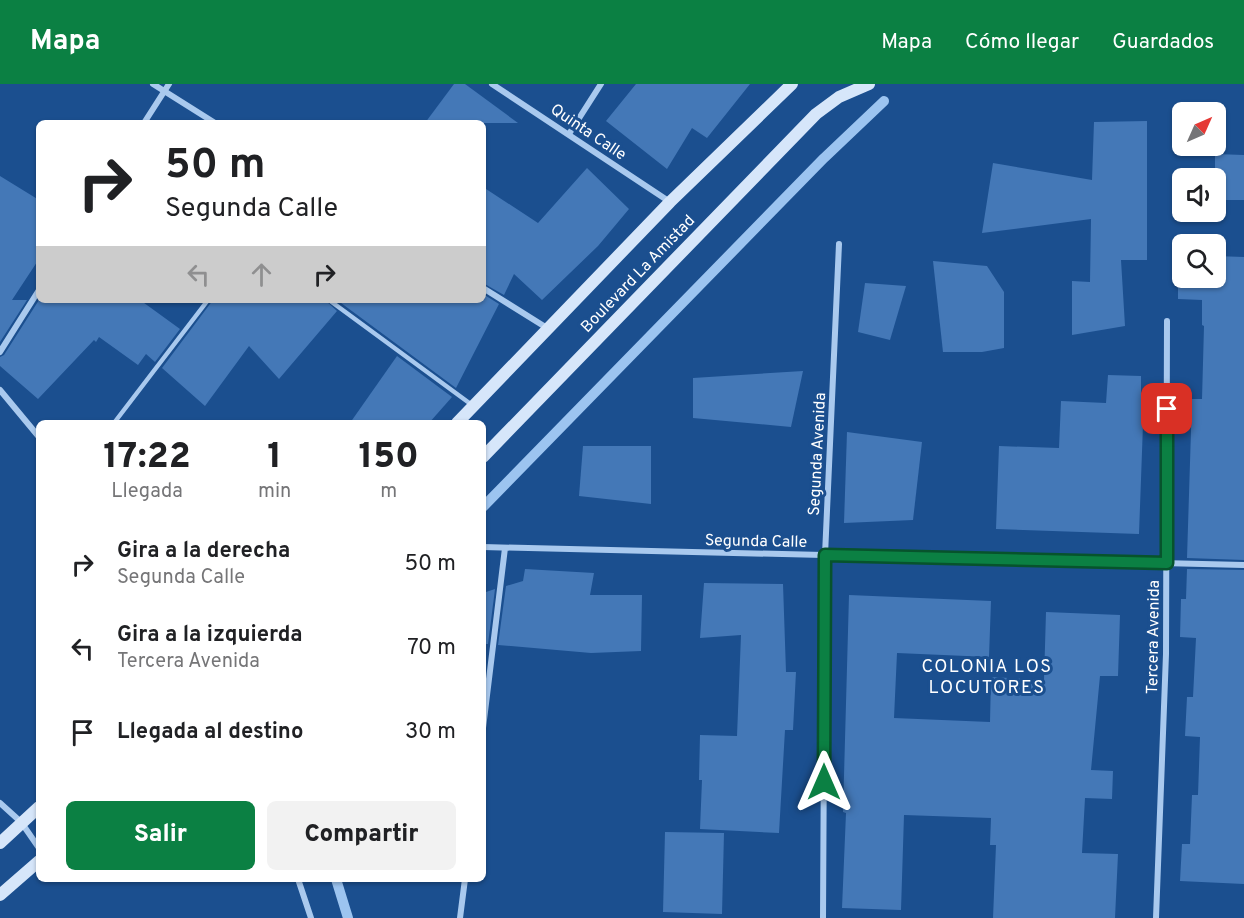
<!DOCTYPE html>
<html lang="es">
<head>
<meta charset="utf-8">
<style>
	body { margin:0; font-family:Overpass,sans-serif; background:#f2f2f2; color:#202124; height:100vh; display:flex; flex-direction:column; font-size:22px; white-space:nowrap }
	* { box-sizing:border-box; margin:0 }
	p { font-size:20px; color:#757577 }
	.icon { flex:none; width:33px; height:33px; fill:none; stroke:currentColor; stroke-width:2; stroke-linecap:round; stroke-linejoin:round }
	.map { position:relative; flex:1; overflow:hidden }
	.sheet { position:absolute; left:36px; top:336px; width:450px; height:462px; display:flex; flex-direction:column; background:#fff; border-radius:9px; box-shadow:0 2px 4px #0004 }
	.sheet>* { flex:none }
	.top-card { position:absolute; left:36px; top:36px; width:450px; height:183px; border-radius:9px; box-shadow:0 2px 4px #0004; background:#fff; color:#202124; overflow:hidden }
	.needle { width:39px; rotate:45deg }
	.fabs { position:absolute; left:1172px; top:18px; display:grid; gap:12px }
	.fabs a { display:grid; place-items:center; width:54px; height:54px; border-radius:9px; background:#fff; box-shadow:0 2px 4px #0004; font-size:30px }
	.pin { position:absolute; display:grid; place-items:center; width:51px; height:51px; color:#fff; margin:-26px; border-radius:12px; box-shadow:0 3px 9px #0006 }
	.me { position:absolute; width:66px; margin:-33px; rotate:0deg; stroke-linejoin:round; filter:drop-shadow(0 0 4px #0008) }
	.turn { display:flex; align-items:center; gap:21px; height:126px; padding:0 30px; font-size:27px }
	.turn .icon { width:78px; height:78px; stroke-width:2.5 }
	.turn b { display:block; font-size:42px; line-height:51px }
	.lanes { display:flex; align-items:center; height:57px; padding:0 30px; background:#0003; justify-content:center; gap:30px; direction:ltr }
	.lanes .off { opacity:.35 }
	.eta { display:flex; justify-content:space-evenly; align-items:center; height:102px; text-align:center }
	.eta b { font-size:36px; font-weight:800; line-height:42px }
	.cta { display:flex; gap:12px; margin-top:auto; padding:12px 30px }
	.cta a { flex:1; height:69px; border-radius:9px; background:#0b8043; color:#fff; font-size:24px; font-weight:800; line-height:69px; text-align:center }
	.cta a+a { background:#f2f2f2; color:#202124 }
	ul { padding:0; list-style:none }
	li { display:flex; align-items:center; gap:18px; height:84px; padding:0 30px }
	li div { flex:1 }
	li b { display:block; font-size:22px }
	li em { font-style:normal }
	header { display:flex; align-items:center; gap:36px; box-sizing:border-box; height:84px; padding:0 30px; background:#0b8043; color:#fff }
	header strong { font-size:28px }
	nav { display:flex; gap:33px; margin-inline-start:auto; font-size:21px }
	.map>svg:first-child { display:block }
</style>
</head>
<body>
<header>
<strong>Mapa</strong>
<nav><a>Mapa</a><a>Cómo llegar</a><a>Guardados</a></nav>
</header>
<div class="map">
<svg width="1244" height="834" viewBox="0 0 1244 834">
	<rect width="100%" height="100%" fill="#1b4f8f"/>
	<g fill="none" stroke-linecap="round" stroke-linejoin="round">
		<g stroke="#9cc4f0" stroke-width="10">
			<path d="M 483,423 L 824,74 L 884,17"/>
			<path d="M 336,795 L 348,834"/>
		</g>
	</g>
	<g fill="#4478b7">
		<path d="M 454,0 L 465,0 L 518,39 L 425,39 Z"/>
		<path d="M 636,0 L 750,0 L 707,54 L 692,44 L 667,85 L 606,37 Z"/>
		<path d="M 1147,37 L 1147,176 L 1121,176 L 1125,242 L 1072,251 L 1072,197 L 1090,198 L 1091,135 L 982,149 L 993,79 L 1092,96 L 1094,38 Z"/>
		<path d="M 1215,70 L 1244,71 L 1244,116 L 1215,116 Z"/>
		<path d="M 587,84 L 629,125 L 598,162 L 542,216 L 514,190 L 504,211 L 483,199 L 483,103 L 538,139 Z"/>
		<path d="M 0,92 L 39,116 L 39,175 L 12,216 L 27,216 L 0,258 Z"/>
		<path d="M 1215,172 L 1244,173 L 1244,476 L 1187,474 L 1192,315 L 1202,315 L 1204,242 L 1202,241 L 1202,216 L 1178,215 L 1178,183 L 1182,183 L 1182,194 L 1215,194 Z"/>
		<path d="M 933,177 L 987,182 L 1004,208 L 1004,264 L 982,268 L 943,268 Z"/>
		<path d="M 865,199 L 906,202 L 890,256 L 858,248 Z"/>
		<path d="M 483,210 L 499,220 L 456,304 L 337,216 L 483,216 Z"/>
		<path d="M 39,216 L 140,216 L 180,245 L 155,278 L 146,270 L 138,281 L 99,253 L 96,258 L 94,256 L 38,315 L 0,282 L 0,273 L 4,271 Z"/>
		<path d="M 213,216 L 325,216 L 337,227 L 279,295 L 249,262 L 205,322 L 162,284 Z"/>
		<path d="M 397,272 L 452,313 L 429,339 L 350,339 Z"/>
		<path d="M 803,287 L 791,343 L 693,334 L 693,294 Z"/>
		<path d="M 1108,291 L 1141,292 L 1141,313 L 1144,313 L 1139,450 L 996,445 L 999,362 L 1059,364 L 1061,317 L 1106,319 Z"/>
		<path d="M 847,348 L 922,358 L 913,436 L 844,439 Z"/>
		<path d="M 583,362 L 651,362 L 651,420 L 579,412 Z"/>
		<path d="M 525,485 L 594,489 L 590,511 L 642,511 L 641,567 L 591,569 L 498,561 L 506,502 L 523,497 Z"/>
		<path d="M 1187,485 L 1244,486 L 1244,800 L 1180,797 L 1182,760 L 1190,760 L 1192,711 L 1198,711 L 1200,653 L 1185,652 L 1187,613 L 1193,613 L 1196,554 L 1180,553 L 1181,515 L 1186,515 Z"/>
		<path d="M 704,499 L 783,500 L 786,588 L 796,588 L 793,646 L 785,646 L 779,749 L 700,745 L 702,696 L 699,696 L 700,651 L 737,652 L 741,551 L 700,554 Z"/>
		<path d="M 495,505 L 488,560 L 483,560 L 483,509 Z"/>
		<path d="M 849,511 L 991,517 L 989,573 L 897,569 L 894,634 L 990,638 L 991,593 L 1044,596 L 1046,528 L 1120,531 L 1118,592 L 1100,592 L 1091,686 L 1113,687 L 1112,715 L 1085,714 L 1082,769 L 1118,770 L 1115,834 L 993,834 L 996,761 L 990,761 L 991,734 L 904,731 L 901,826 L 842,824 L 846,729 L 843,728 Z"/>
		<path d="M 665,748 L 724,749 L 722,830 L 663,828 Z"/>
	</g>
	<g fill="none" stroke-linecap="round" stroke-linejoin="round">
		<g stroke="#a9c9ee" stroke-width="4.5">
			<path d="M 329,216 L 472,321"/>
			<path d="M 114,339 L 208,216"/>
		</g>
		<g stroke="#a9c9ee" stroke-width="6">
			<path d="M 153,0 L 215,39"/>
			<path d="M 492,0 L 670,118"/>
			<path d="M 144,39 L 169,0"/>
			<path d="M 569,50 L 601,0"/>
			<path d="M 483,204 L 547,244"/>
			<path d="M 0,268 L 39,206"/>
			<path d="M 0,306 L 39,353"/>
			<path d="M 483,463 L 1244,481"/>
			<path d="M 483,644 L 505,464"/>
			<path d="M 0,719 L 21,738 L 39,764"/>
			<path d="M 298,795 L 311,834"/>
			<path d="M 460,834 L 465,795"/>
			<path d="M 823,834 L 825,471 L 839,160"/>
			<path d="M 1156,834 L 1166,570 L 1167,237"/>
		</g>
		<g stroke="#d6e6fa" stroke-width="12">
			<path d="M 457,339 L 670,118 L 792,0"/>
			<path d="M 483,373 L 816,30 L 839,13 L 869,0"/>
			<path d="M 0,759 L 39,723"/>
			<path d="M 0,811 L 39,777"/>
		</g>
	</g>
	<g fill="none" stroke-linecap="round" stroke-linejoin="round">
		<g stroke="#07532c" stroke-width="15">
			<path id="route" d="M 824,698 L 825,471 L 1167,479 L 1167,325"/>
		</g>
		<use href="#route" stroke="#0b8043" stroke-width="10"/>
	</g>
	<g text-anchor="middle" stroke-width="6" stroke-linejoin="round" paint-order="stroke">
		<g font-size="16" fill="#fff" stroke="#1b4f8f">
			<text transform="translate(589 47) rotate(34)" y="6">Quinta Calle</text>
			<text transform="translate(637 189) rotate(-46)" y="6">Boulevard La Amistad</text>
			<text transform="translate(816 370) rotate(-87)" y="6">Segunda Avenida</text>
			<text transform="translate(756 456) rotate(1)" y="6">Segunda Calle</text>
			<text transform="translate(1152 553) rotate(-89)" y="6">Tercera Avenida</text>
		</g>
		<g font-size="18" letter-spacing="1.5" fill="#fff" stroke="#1b4f8f">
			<text x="987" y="588">COLONIA LOS<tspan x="987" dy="21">LOCUTORES</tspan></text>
		</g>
	</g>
</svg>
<div class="fabs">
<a><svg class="needle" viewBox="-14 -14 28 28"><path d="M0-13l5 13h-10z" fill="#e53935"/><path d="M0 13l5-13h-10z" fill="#757577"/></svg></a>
<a><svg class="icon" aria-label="sound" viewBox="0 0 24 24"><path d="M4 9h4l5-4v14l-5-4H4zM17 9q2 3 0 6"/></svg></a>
<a><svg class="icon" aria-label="search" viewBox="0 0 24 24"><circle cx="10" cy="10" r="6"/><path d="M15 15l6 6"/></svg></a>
</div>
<div class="pin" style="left:1167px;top:325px;background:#d93025"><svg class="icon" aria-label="arrive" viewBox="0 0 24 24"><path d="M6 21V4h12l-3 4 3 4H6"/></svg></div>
<svg class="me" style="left:824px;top:698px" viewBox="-20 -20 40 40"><path d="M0-17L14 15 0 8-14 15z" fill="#0b8043" stroke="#fff" stroke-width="4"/></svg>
<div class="top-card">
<div class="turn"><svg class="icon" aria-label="right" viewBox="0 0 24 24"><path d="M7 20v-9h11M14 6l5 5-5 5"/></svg><div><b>50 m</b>Segunda Calle</div></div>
<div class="lanes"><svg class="icon off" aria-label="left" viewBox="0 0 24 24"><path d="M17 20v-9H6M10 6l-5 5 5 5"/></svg><svg class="icon off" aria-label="ahead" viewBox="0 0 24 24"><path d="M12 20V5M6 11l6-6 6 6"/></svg><svg class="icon" aria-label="right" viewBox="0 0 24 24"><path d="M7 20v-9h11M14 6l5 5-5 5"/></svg></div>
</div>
<section class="sheet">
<div class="eta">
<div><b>17:22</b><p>Llegada</p></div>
<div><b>1</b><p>min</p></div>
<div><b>150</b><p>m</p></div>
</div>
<ul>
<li><svg class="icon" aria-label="right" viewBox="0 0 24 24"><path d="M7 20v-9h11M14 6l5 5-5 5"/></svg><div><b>Gira a la derecha</b><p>Segunda Calle</p></div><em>50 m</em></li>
<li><svg class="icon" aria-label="left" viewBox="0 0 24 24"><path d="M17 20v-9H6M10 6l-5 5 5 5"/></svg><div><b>Gira a la izquierda</b><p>Tercera Avenida</p></div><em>70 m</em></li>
<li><svg class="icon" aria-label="arrive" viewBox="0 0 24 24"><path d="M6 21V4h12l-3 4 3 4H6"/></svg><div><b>Llegada al destino</b></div><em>30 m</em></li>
</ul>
<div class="cta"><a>Salir</a><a>Compartir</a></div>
</section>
</div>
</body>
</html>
